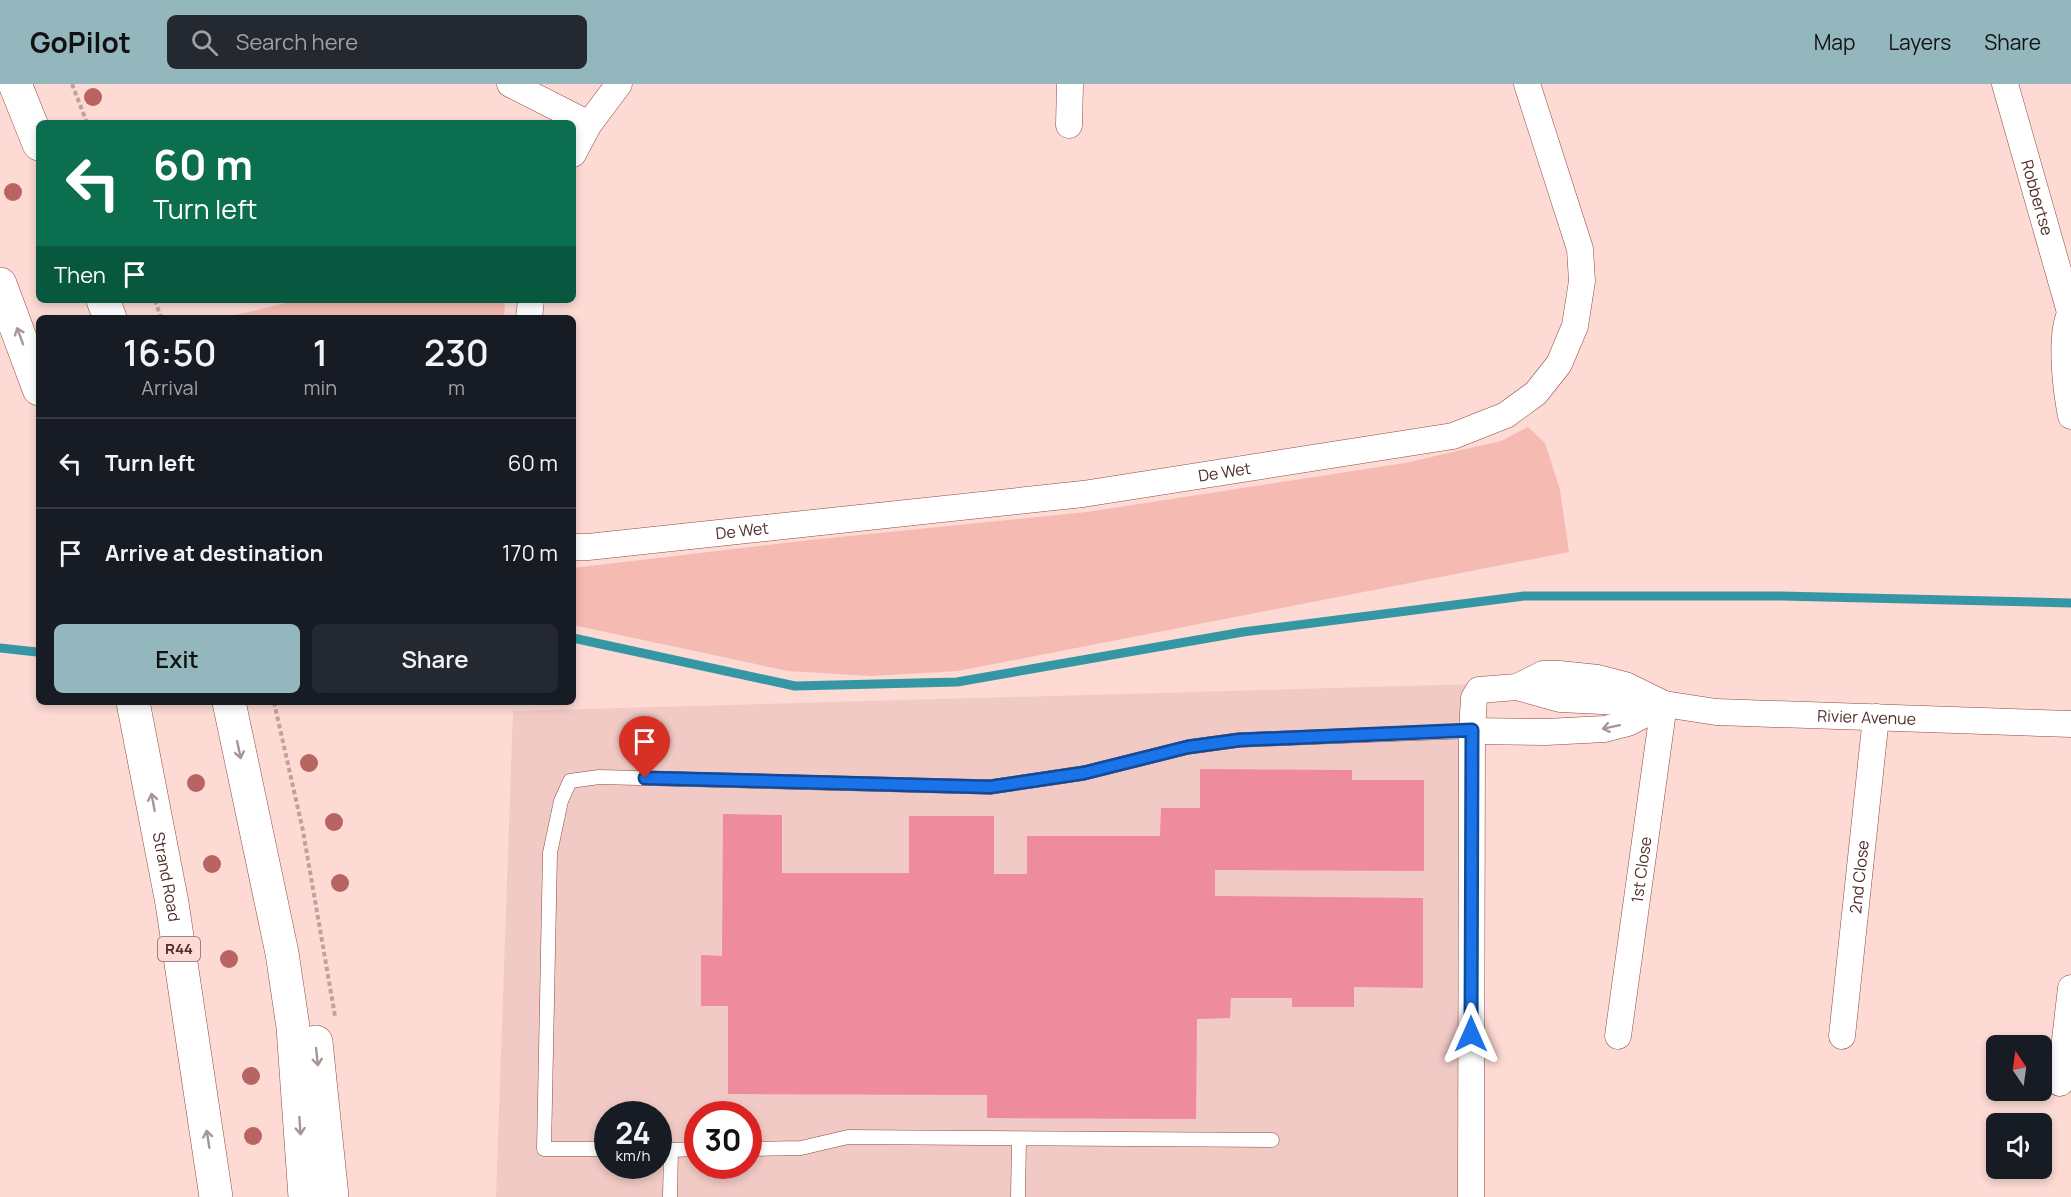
<!DOCTYPE html>
<html lang="en">
<head>
<meta charset="utf-8">
<style>
	body { margin:0; font-family:Manrope,sans-serif; background:#242831; color:#f1f3f6; height:100vh; display:flex; flex-direction:column; font-size:22px; white-space:nowrap }
	* { box-sizing:border-box; margin:0 }
	p { font-size:20px; color:#9ea1a6 }
	.icon { flex:none; width:33px; height:33px; fill:none; stroke:currentColor; stroke-width:2; stroke-linecap:round; stroke-linejoin:round }
	.map { position:relative; flex:1; overflow:hidden }
	.drawer { position:absolute; left:36px; top:231px; width:540px; height:390px; display:flex; flex-direction:column; background:#171b24; border-radius:9px; box-shadow:0 3px 9px #0003 }
	.drawer>* { flex:none }
	.banner { position:absolute; left:36px; top:36px; width:540px; height:183px; border-radius:9px; box-shadow:0 3px 9px #0003; background:#0b6e4f; color:#fff; overflow:hidden }
	.needle { width:39px; rotate:347deg }
	.buttons { position:absolute; left:1986px; top:951px; display:grid; gap:12px }
	.buttons a { display:grid; place-items:center; width:66px; height:66px; border-radius:9px; background:#171b24; box-shadow:0 3px 9px #0003; font-size:30px }
	.speed { position:absolute; left:594px; top:1017px; display:flex; gap:12px; font-size:30px; font-weight:700; text-align:center }
	.speed>* { display:grid; place-content:center; width:78px; height:78px; border-radius:50%; background:#171b24; box-shadow:0 3px 9px #0003; line-height:1 }
	.speed small { font-size:15px; font-weight:400 }
	.speed .limit { border:9px solid #d22; background:#fff; color:#111 }
	.pin { position:absolute; display:grid; place-items:center; width:51px; height:51px; color:#fff; margin:-62px -26px; border-radius:50% 50% 50% 0; rotate:-45deg; box-shadow:0 0 6px #0007 }
	.pin .icon { rotate:45deg }
	.me { position:absolute; width:66px; margin:-33px; rotate:0deg; stroke-linejoin:round; filter:drop-shadow(0 0 4px #0008) }
	.turn { display:flex; align-items:center; gap:21px; height:126px; padding:0 18px; font-size:27px }
	.turn .icon { width:78px; height:78px; stroke-width:2.5 }
	.turn b { display:block; font-size:42px; line-height:51px }
	.then { display:flex; align-items:center; height:57px; padding:0 18px; background:#0003; gap:12px; font-size:22px }
	.eta { display:flex; justify-content:space-evenly; align-items:center; height:102px; text-align:center }
	.eta b { font-size:36px; font-weight:600; line-height:42px }
	.button { display:flex; gap:12px; margin-top:auto; padding:12px 18px }
	.button a { flex:1; height:69px; border-radius:9px; background:#94b6bd; color:#111; font-size:24px; font-weight:600; line-height:69px; text-align:center }
	.button a+a { background:#242831; color:#f1f3f6 }
	ul { padding:0; list-style:none }
	li { display:flex; align-items:center; gap:18px; height:90px; padding:0 18px; border-top:2px solid #363941 }
	li div { flex:1 }
	li b { display:block; font-size:22px }
	li em { font-style:normal }
	header { display:flex; align-items:center; gap:36px; box-sizing:border-box; height:84px; padding:0 30px; background:#94b6bd; color:#111 }
	header strong { font-size:28px }
	nav { display:flex; gap:33px; margin-inline-start:auto; font-size:21px }
	.search { width:420px; height:54px; background:#242831; display:flex; align-items:center; gap:15px; box-sizing:border-box; padding:0 21px; border-radius:9px; color:#9ea1a6; font-size:22px }
	.map>svg:first-child { display:block }
</style>
</head>
<body>
<header>
<strong>GoPilot</strong>
<div class="search"><svg class="icon" aria-label="search" viewBox="0 0 24 24"><circle cx="10" cy="10" r="6"/><path d="M15 15l6 6"/></svg>Search here</div>
<nav><a>Map</a><a>Layers</a><a>Share</a></nav>
</header>
<div class="map">
<svg width="2071" height="1113" viewBox="0 0 2071 1113">
	<rect width="100%" height="100%" fill="#fddad4"/>
	<path fill="#f1cac5" fill-rule="evenodd" d="M 1476,600 L 1465,1113 L 496,1113 L 513,627 ZM 608,1030 L 658,1030 L 658,1082 L 608,1082 ZM 698,1030 L 748,1030 L 748,1082 L 698,1082 Z"/>
	<g fill="#f5bab1">
		<path d="M 299,216 L 505,216 L 504,234 L 223,234 Z"/>
		<path d="M 1528,343 L 1545,359 L 1560,406 L 1569,468 L 958,587 L 870,592 L 788,587 L 573,541 L 573,484 L 810,456 L 1087,428 L 1405,379 L 1501,357 Z"/>
	</g>
	<g fill="none" stroke-linecap="round" stroke-linejoin="round">
		<g stroke="#3697a4" stroke-width="9">
			<path d="M 573,554 L 795,602 L 957,598 L 1243,548 L 1524,512 L 1781,512 L 2071,519"/>
			<path d="M 0,564 L 37,568"/>
		</g>
	</g>
	<path fill="#ee8b9d" d="M 1200,685 L 1352,686 L 1352,696 L 1424,696 L 1424,787 L 1215,786 L 1215,812 L 1423,814 L 1423,904 L 1354,903 L 1354,923 L 1292,923 L 1292,914 L 1231,914 L 1230,934 L 1197,935 L 1196,1035 L 987,1034 L 987,1011 L 728,1010 L 728,922 L 701,922 L 701,871 L 722,872 L 723,730 L 782,731 L 782,789 L 909,789 L 909,732 L 994,732 L 994,790 L 1027,790 L 1027,752 L 1160,752 L 1161,724 L 1200,724 Z"/>
	<g fill="none" stroke-linecap="round" stroke-linejoin="round">
		<g stroke="#90483f" stroke-width="15">
			<g id="lane">
				<path d="M 608,1065 L 544,1065 L 550,769 L 561,717 L 570,697 L 599,693 L 990,703 L 1084,689 L 1188,663 L 1239,656 L 1472,647"/>
				<path d="M 748,1065 L 801,1064 L 848,1053 L 1272,1056"/>
				<path d="M 658,1066 L 671,1066 L 670,1113"/>
				<path d="M 671,1066 L 698,1065"/>
				<path d="M 1018,1113 L 1019,1055"/>
			</g>
		</g>
		<g stroke="#90483f" stroke-width="27">
			<g id="street">
				<path d="M 510,0 L 589,40"/>
				<path id="s1" d="M 2005,0 L 2070,228"/>
				<path d="M 1069,41 L 1070,0"/>
				<path d="M 573,70 L 589,40 L 619,0"/>
				<path d="M 2071,228 C 2059,250 2066,306 2071,332"/>
				<path d="M 529,234 L 531,216"/>
				<path id="s2" d="M 573,463 L 588,463 L 1083,410 L 1453,352 L 1506,331 L 1536,309 L 1559,280 L 1575,242 L 1582,197 L 1580,165 L 1527,0"/>
				<path id="s3" d="M 1517,603 L 1560,615 L 1664,620 L 1716,628 L 2071,640"/>
				<path d="M 1472,647 L 1546,648 L 1605,645 L 1628,639 L 1661,622"/>
				<path id="s4" d="M 1618,952 L 1664,620"/>
				<path id="s5" d="M 1842,952 L 1876,633"/>
				<path d="M 2060,999 L 2071,904"/>
				<path d="M 1471,1113 L 1472,647 L 1474,614 L 1479,606 L 1517,603 L 1543,590 L 1559,590 L 1598,594 L 1625,601 L 1664,620"/>
			</g>
		</g>
		<g stroke="#90483f" stroke-width="34">
			<g id="primary">
				<path d="M 15,0 L 39,60"/>
				<path d="M 0,200 L 39,305"/>
				<path d="M 103,216 L 110,234"/>
				<path id="s6" d="M 133,618 L 172,819 L 216,1113"/>
				<path d="M 229,618 L 282,869 L 293,943 L 305,1113"/>
				<path d="M 316,958 L 332,1113"/>
			</g>
		</g>
		<g stroke="#c3a19b" stroke-width="4" stroke-dasharray="4.5 3" stroke-linecap="butt">
			<path d="M 72,0 L 87,39"/>
			<path d="M 155,216 L 161,234"/>
			<path d="M 274,618 L 303,747 L 335,932"/>
		</g>
		<use href="#lane" stroke="#fff" stroke-width="14"/>
		<use href="#street" stroke="#fff" stroke-width="26"/>
		<use href="#primary" stroke="#fff" stroke-width="33"/>
	</g>
	<g fill="#b86462">
		<circle cx="93" cy="13" r="9"/>
		<circle cx="13" cy="108" r="9"/>
		<circle cx="309" cy="679" r="9"/>
		<circle cx="196" cy="699" r="9"/>
		<circle cx="334" cy="738" r="9"/>
		<circle cx="212" cy="780" r="9"/>
		<circle cx="340" cy="799" r="9"/>
		<circle cx="229" cy="875" r="9"/>
		<circle cx="251" cy="992" r="9"/>
		<circle cx="253" cy="1052" r="9"/>
	</g>
	<defs><path id="oneway-shaft" d="M-6 0H5M1.5-3L5.5 0L1.5 3" fill="none" stroke-width="1.6" stroke-linecap="round" stroke-linejoin="round" transform="scale(1.5)"/></defs>
	<g stroke="#a69694">
		<use href="#oneway-shaft" transform="translate(20 252) rotate(-110)"/>
		<use href="#oneway-shaft" transform="translate(1611 643) rotate(168)"/>
		<use href="#oneway-shaft" transform="translate(239 666) rotate(78)"/>
		<use href="#oneway-shaft" transform="translate(153 718) rotate(-101)"/>
		<use href="#oneway-shaft" transform="translate(317 973) rotate(84)"/>
		<use href="#oneway-shaft" transform="translate(300 1042) rotate(86)"/>
		<use href="#oneway-shaft" transform="translate(208 1055) rotate(-99)"/>
	</g>
	<g fill="none" stroke-linecap="round" stroke-linejoin="round">
		<g stroke="#114b97" stroke-width="15">
			<path id="route" d="M 645,694 L 990,703 L 1084,689 L 1188,663 L 1239,656 L 1472,646 L 1471,950"/>
		</g>
		<use href="#route" stroke="#1a73e8" stroke-width="10"/>
	</g>
	<g text-anchor="middle" stroke-width="6" stroke-linejoin="round" paint-order="stroke">
		<rect fill="#fddad4" stroke="#82615c" stroke-width="1.5" x="158" y="853" width="42" height="24" rx="4.5"/>
		<g font-size="15" font-weight="bold" fill="#4e2d29">
			<text x="179" y="870">R44</text>
		</g>
		<g font-size="16" fill="#4e2d29" stroke="#fddad4">
			<text dy="6" stroke="none"><textPath href="#s1" startOffset="118">Robbertse</textPath></text>
			<text dy="6" stroke="none"><textPath href="#s2" startOffset="656">De Wet</textPath></text>
			<text dy="6" stroke="none"><textPath href="#s2" startOffset="170">De Wet</textPath></text>
			<text dy="6" stroke="none"><textPath href="#s3" startOffset="352">Rivier Avenue</textPath></text>
			<text dy="6" stroke="none"><textPath href="#s4" startOffset="168">1st Close</textPath></text>
			<text dy="6" stroke="none"><textPath href="#s5" startOffset="160">2nd Close</textPath></text>
			<text dy="6" stroke="none"><textPath href="#s6" startOffset="178">Strand Road</textPath></text>
		</g>
	</g>
</svg>
<div class="buttons">
<a><svg class="needle" viewBox="-14 -14 28 28"><path d="M0-13l5 13h-10z" fill="#e53935"/><path d="M0 13l5-13h-10z" fill="#9ea1a6"/></svg></a>
<a><svg class="icon" aria-label="sound" viewBox="0 0 24 24"><path d="M4 9h4l5-4v14l-5-4H4zM17 9q2 3 0 6"/></svg></a>
</div>
<div class="speed"><div>24<small>km/h</small></div><div class="limit">30</div></div>
<div class="pin" style="left:645px;top:694px;background:#d93025"><svg class="icon" aria-label="arrive" viewBox="0 0 24 24"><path d="M6 21V4h12l-3 4 3 4H6"/></svg></div>
<svg class="me" style="left:1471px;top:950px" viewBox="-20 -20 40 40"><path d="M0-17L14 15 0 8-14 15z" fill="#1a73e8" stroke="#fff" stroke-width="4"/></svg>
<div class="banner">
<div class="turn"><svg class="icon" aria-label="left" viewBox="0 0 24 24"><path d="M17 20v-9H6M10 6l-5 5 5 5"/></svg><div><b>60 m</b>Turn left</div></div>
<div class="then">Then<svg class="icon" aria-label="arrive" viewBox="0 0 24 24"><path d="M6 21V4h12l-3 4 3 4H6"/></svg></div>
</div>
<section class="drawer">
<div class="eta">
<div><b>16:50</b><p>Arrival</p></div>
<div><b>1</b><p>min</p></div>
<div><b>230</b><p>m</p></div>
</div>
<ul>
<li><svg class="icon" aria-label="left" viewBox="0 0 24 24"><path d="M17 20v-9H6M10 6l-5 5 5 5"/></svg><div><b>Turn left</b></div><em>60 m</em></li>
<li><svg class="icon" aria-label="arrive" viewBox="0 0 24 24"><path d="M6 21V4h12l-3 4 3 4H6"/></svg><div><b>Arrive at destination</b></div><em>170 m</em></li>
</ul>
<div class="button"><a>Exit</a><a>Share</a></div>
</section>
</div>
</body>
</html>
